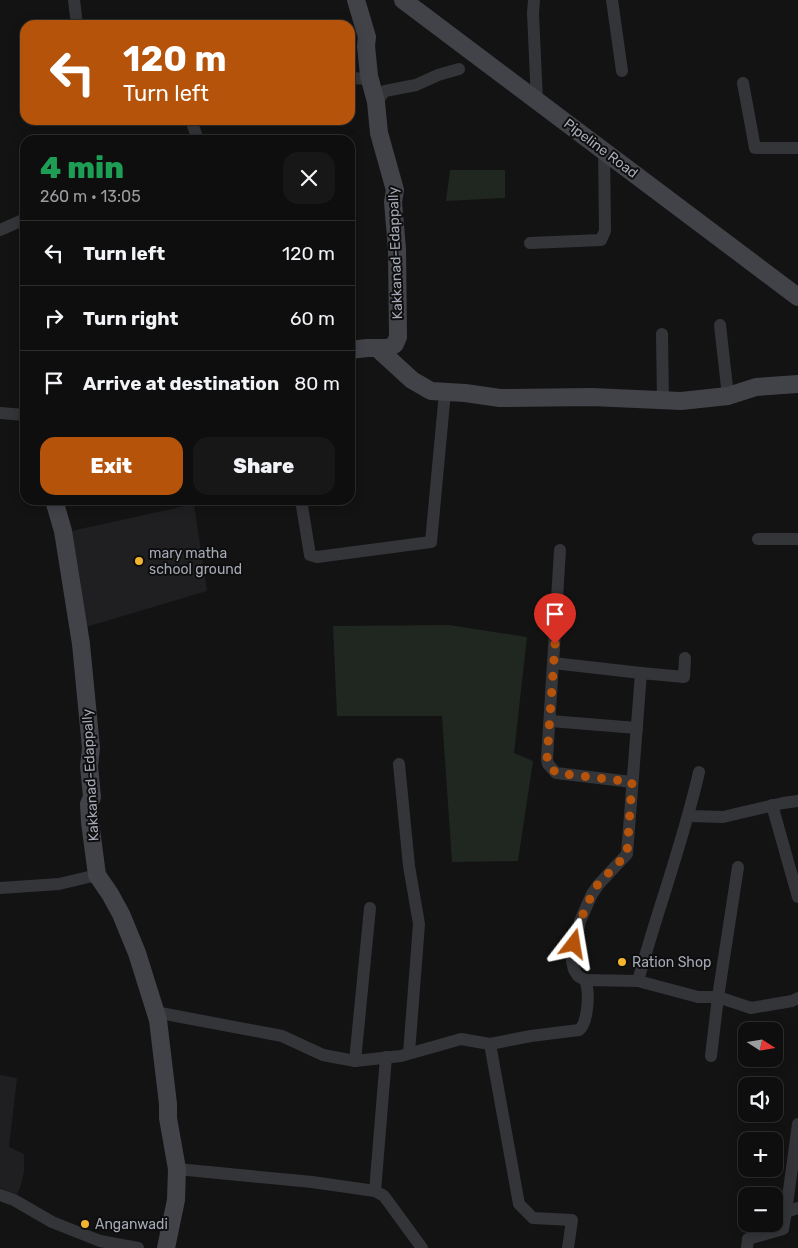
<!DOCTYPE html>
<html lang="en">
<head>
<meta charset="utf-8">
<style>
	body { margin:0; font-family:Rubik,sans-serif; background:#171718; color:#f1f3f6; height:100vh; display:flex; flex-direction:column; font-size:19px; white-space:nowrap }
	* { box-sizing:border-box; margin:0 }
	p { font-size:16px; color:#9b9c9e }
	.icon { flex:none; width:28px; height:28px; fill:none; stroke:currentColor; stroke-width:2; stroke-linecap:round; stroke-linejoin:round }
	.map { position:relative; flex:1; overflow:hidden }
	.drawer { position:absolute; left:20px; top:135px; width:335px; height:370px; display:flex; flex-direction:column; background:#0e0e0f; border-radius:15px; box-shadow:0 2px 12px #0003,0 0 0 1px #2e2e2f }
	.drawer>* { flex:none }
	.hud { position:absolute; left:20px; top:20px; width:335px; height:105px; border-radius:15px; box-shadow:0 2px 12px #0003,0 0 0 1px #2e2e2f; background:#b45309; color:#fff; overflow:hidden }
	.needle { width:32px; rotate:102deg }
	.tools { position:absolute; left:738px; top:1022px; display:grid; gap:10px }
	.tools a { display:grid; place-items:center; width:45px; height:45px; border-radius:10px; background:#0e0e0f; box-shadow:0 2px 12px #0003,0 0 0 1px #2e2e2f; font-size:25px }
	.pin { position:absolute; display:grid; place-items:center; width:42px; height:42px; color:#fff; margin:-51px -21px; border-radius:50% 50% 50% 0; rotate:-45deg; box-shadow:0 0 5px #0007 }
	.pin .icon { rotate:45deg }
	.me { position:absolute; width:55px; margin:-28px; rotate:14deg; stroke-linejoin:round; filter:drop-shadow(0 0 4px #0008) }
	.turn { display:flex; align-items:center; gap:18px; height:105px; padding:0 20px; font-size:22px }
	.turn .icon { width:65px; height:65px; stroke-width:2.5 }
	.turn b { display:block; font-size:35px; line-height:42px }
	.round { display:grid; place-items:center; flex:none; width:52px; height:52px; border-radius:15px; background:#171718 }
	.summary { display:flex; align-items:center; justify-content:space-between; height:85px; padding:0 20px }
	h1 { font-size:30px; font-weight:800; line-height:38px; color:#1e9e55 }
	.button { display:flex; gap:10px; margin-top:auto; padding:10px 20px }
	.button a { flex:1; height:58px; border-radius:15px; background:#b45309; color:#fff; font-size:20px; font-weight:800; line-height:58px; text-align:center }
	.button a+a { background:#171718; color:#f1f3f6 }
	ul { padding:0; list-style:none }
	li { display:flex; align-items:center; gap:15px; height:65px; padding:0 20px; border-top:1px solid #2e2e2f }
	li div { flex:1 }
	li b { display:block; font-size:19px }
	li em { font-style:normal }
	.map>svg:first-child { display:block }
</style>
</head>
<body>
<div class="map">
<svg width="798" height="1248" viewBox="0 0 798 1248">
	<rect width="100%" height="100%" fill="#131314"/>
	<g fill="#1f1f21">
		<path d="M 194,504 L 207,591 L 86,627 L 71,531 Z"/>
		<path d="M 0,1075 L 17,1078 L 9,1147 L 24,1154 L 24,1172 L 21,1185 L 17,1194 L 0,1188 Z"/>
	</g>
	<g fill="#1f2720">
		<path d="M 450,170 L 505,170 L 505,198 L 446,201 Z"/>
		<path d="M 449,625 L 527,637 L 514,753 L 533,761 L 518,861 L 452,862 L 442,716 L 337,716 L 333,626 Z"/>
	</g>
	<g fill="none" stroke-linecap="round" stroke-linejoin="round">
		<g stroke="#343539" stroke-width="12">
			<path d="M 74,0 L 77,25"/>
			<path d="M 534,0 L 533,13 L 537,101"/>
			<path d="M 612,0 L 622,71"/>
			<path d="M 350,78 L 369,79"/>
			<path d="M 743,83 L 755,148 L 798,148"/>
			<path d="M 376,102 L 385,91 L 416,85 L 438,75 L 459,69"/>
			<path d="M 191,120 L 198,140"/>
			<path d="M 0,230 L 25,219"/>
			<path d="M 530,243 L 601,240 L 605,231 L 604,150"/>
			<path d="M 720,325 L 728,396"/>
			<path d="M 662,334 L 663,400"/>
			<path d="M 0,413 L 25,415"/>
			<path d="M 301,500 L 310,555 L 317,557 L 431,542 L 445,392"/>
			<path d="M 758,539 L 798,539"/>
			<path d="M 553,663 L 560,550"/>
			<path d="M 550,721 L 637,728"/>
			<path d="M 399,764 L 409,866 L 419,924 L 409,1053"/>
			<path d="M 699,772 C 683,843 657,911 638,981 L 698,997 L 718,997 L 751,1008 L 792,1001 L 798,998"/>
			<path d="M 632,782 L 556,773 L 548,764 L 547,759 L 553,663 L 641,673"/>
			<path d="M 772,805 L 798,897"/>
			<path d="M 689,816 L 723,817 L 783,803 L 798,801"/>
			<path d="M 0,888 L 59,884 L 97,875"/>
			<path d="M 585,980 L 638,981"/>
			<path d="M 155,1012 L 282,1036 L 323,1055 L 355,1061 L 401,1056 L 461,1039 L 490,1044 L 531,1036 L 579,1030 C 588,1023 590,991 585,980 L 578,976 L 574,970 L 572,961 L 580,921 L 592,894 L 599,884 L 627,854 L 641,673 L 684,677 L 685,658"/>
			<path d="M 490,1044 L 519,1204 L 533,1218 L 572,1220 L 568,1248"/>
			<path d="M 711,1056 L 718,997 L 738,867"/>
			<path d="M 355,1061 L 370,908"/>
			<path d="M 177,1169 L 312,1182 L 375,1191 L 384,1196 L 422,1248"/>
			<path d="M 375,1191 L 386,1057"/>
			<path d="M 0,1195 L 14,1200 L 52,1222 L 100,1241 L 138,1248"/>
			<path d="M 786,1212 L 798,1124"/>
			<path d="M 747,1248 L 748,1239 L 783,1229 L 786,1212 L 798,1208"/>
		</g>
		<g stroke="#424349" stroke-width="18">
			<path d="M 403,0 L 798,297"/>
			<path d="M 377,348 L 412,380 L 431,391 L 465,393 L 500,398 L 592,397 L 681,401 L 728,396 L 756,387 L 798,384"/>
			<path d="M 350,350 L 367,348 L 389,348 L 395,344 L 398,337 L 397,249 L 393,202 L 395,190 L 379,133 L 376,102 L 369,76 L 366,46 L 367,37 L 356,0"/>
			<path d="M 54,500 L 63,531 L 81,644 L 91,748 L 89,766 L 92,797 L 89,804 L 90,822 L 97,875 L 110,894 L 121,914 L 137,953 L 158,1020 L 168,1104 L 168,1118 L 177,1169 L 176,1200 L 166,1248"/>
		</g>
	</g>
	<g fill="none" stroke-linecap="round" stroke-linejoin="round">
		<path stroke="#b45309" stroke-width="9" stroke-dasharray="0 16.2" d="M 555,644 L 547,759 L 548,764 L 556,773 L 632,782 L 627,854 L 598,884 L 592,894 L 580,921 L 574,944"/>
	</g>
	<g fill="#f2b52d" stroke="#0e0e0f" stroke-width="2">
		<circle cx="139" cy="561" r="5"/>
		<circle cx="622" cy="962" r="5"/>
		<circle cx="85" cy="1224" r="5"/>
	</g>
	<g text-anchor="middle" stroke-width="4" stroke-linejoin="round" paint-order="stroke">
		<g font-size="14" fill="#a4a9b5" stroke="#0e0e0f">
			<text transform="translate(601 148) rotate(37)" y="5">Pipeline Road</text>
			<text transform="translate(395 253) rotate(-92)" y="5">Kakkanad-Edappally</text>
			<text transform="translate(90 775) rotate(-93)" y="5">Kakkanad-Edappally</text>
		</g>
		<g font-size="14" fill="#a4a9b5" stroke="#0e0e0f" text-anchor="start">
			<text x="149" y="558">mary matha<tspan x="149" dy="16">school ground</tspan></text>
			<text x="632" y="967">Ration Shop</text>
			<text x="95" y="1229">Anganwadi</text>
		</g>
	</g>
</svg>
<div class="tools">
<a><svg class="needle" viewBox="-14 -14 28 28"><path d="M0-13l5 13h-10z" fill="#e53935"/><path d="M0 13l5-13h-10z" fill="#9b9c9e"/></svg></a>
<a><svg class="icon" aria-label="sound" viewBox="0 0 24 24"><path d="M4 9h4l5-4v14l-5-4H4zM17 9q2 3 0 6"/></svg></a>
<a>+</a>
<a>−</a>
</div>
<div class="pin" style="left:555px;top:644px;background:#d93025"><svg class="icon" aria-label="arrive" viewBox="0 0 24 24"><path d="M6 21V4h12l-3 4 3 4H6"/></svg></div>
<svg class="me" style="left:574px;top:944px" viewBox="-20 -20 40 40"><path d="M0-17L14 15 0 8-14 15z" fill="#b45309" stroke="#fff" stroke-width="4"/></svg>
<div class="hud">
<div class="turn"><svg class="icon" aria-label="left" viewBox="0 0 24 24"><path d="M17 20v-9H6M10 6l-5 5 5 5"/></svg><div><b>120 m</b>Turn left</div></div>
</div>
<section class="drawer">
<div class="summary"><div><h1>4 min</h1><p>260 m · 13:05</p></div><a class="round"><svg class="icon" aria-label="close" viewBox="0 0 24 24"><path d="M6 6l12 12M18 6L6 18"/></svg></a></div>
<ul>
<li><svg class="icon" aria-label="left" viewBox="0 0 24 24"><path d="M17 20v-9H6M10 6l-5 5 5 5"/></svg><div><b>Turn left</b></div><em>120 m</em></li>
<li><svg class="icon" aria-label="right" viewBox="0 0 24 24"><path d="M7 20v-9h11M14 6l5 5-5 5"/></svg><div><b>Turn right</b></div><em>60 m</em></li>
<li><svg class="icon" aria-label="arrive" viewBox="0 0 24 24"><path d="M6 21V4h12l-3 4 3 4H6"/></svg><div><b>Arrive at destination</b></div><em>80 m</em></li>
</ul>
<div class="button"><a>Exit</a><a>Share</a></div>
</section>
</div>
</body>
</html>
